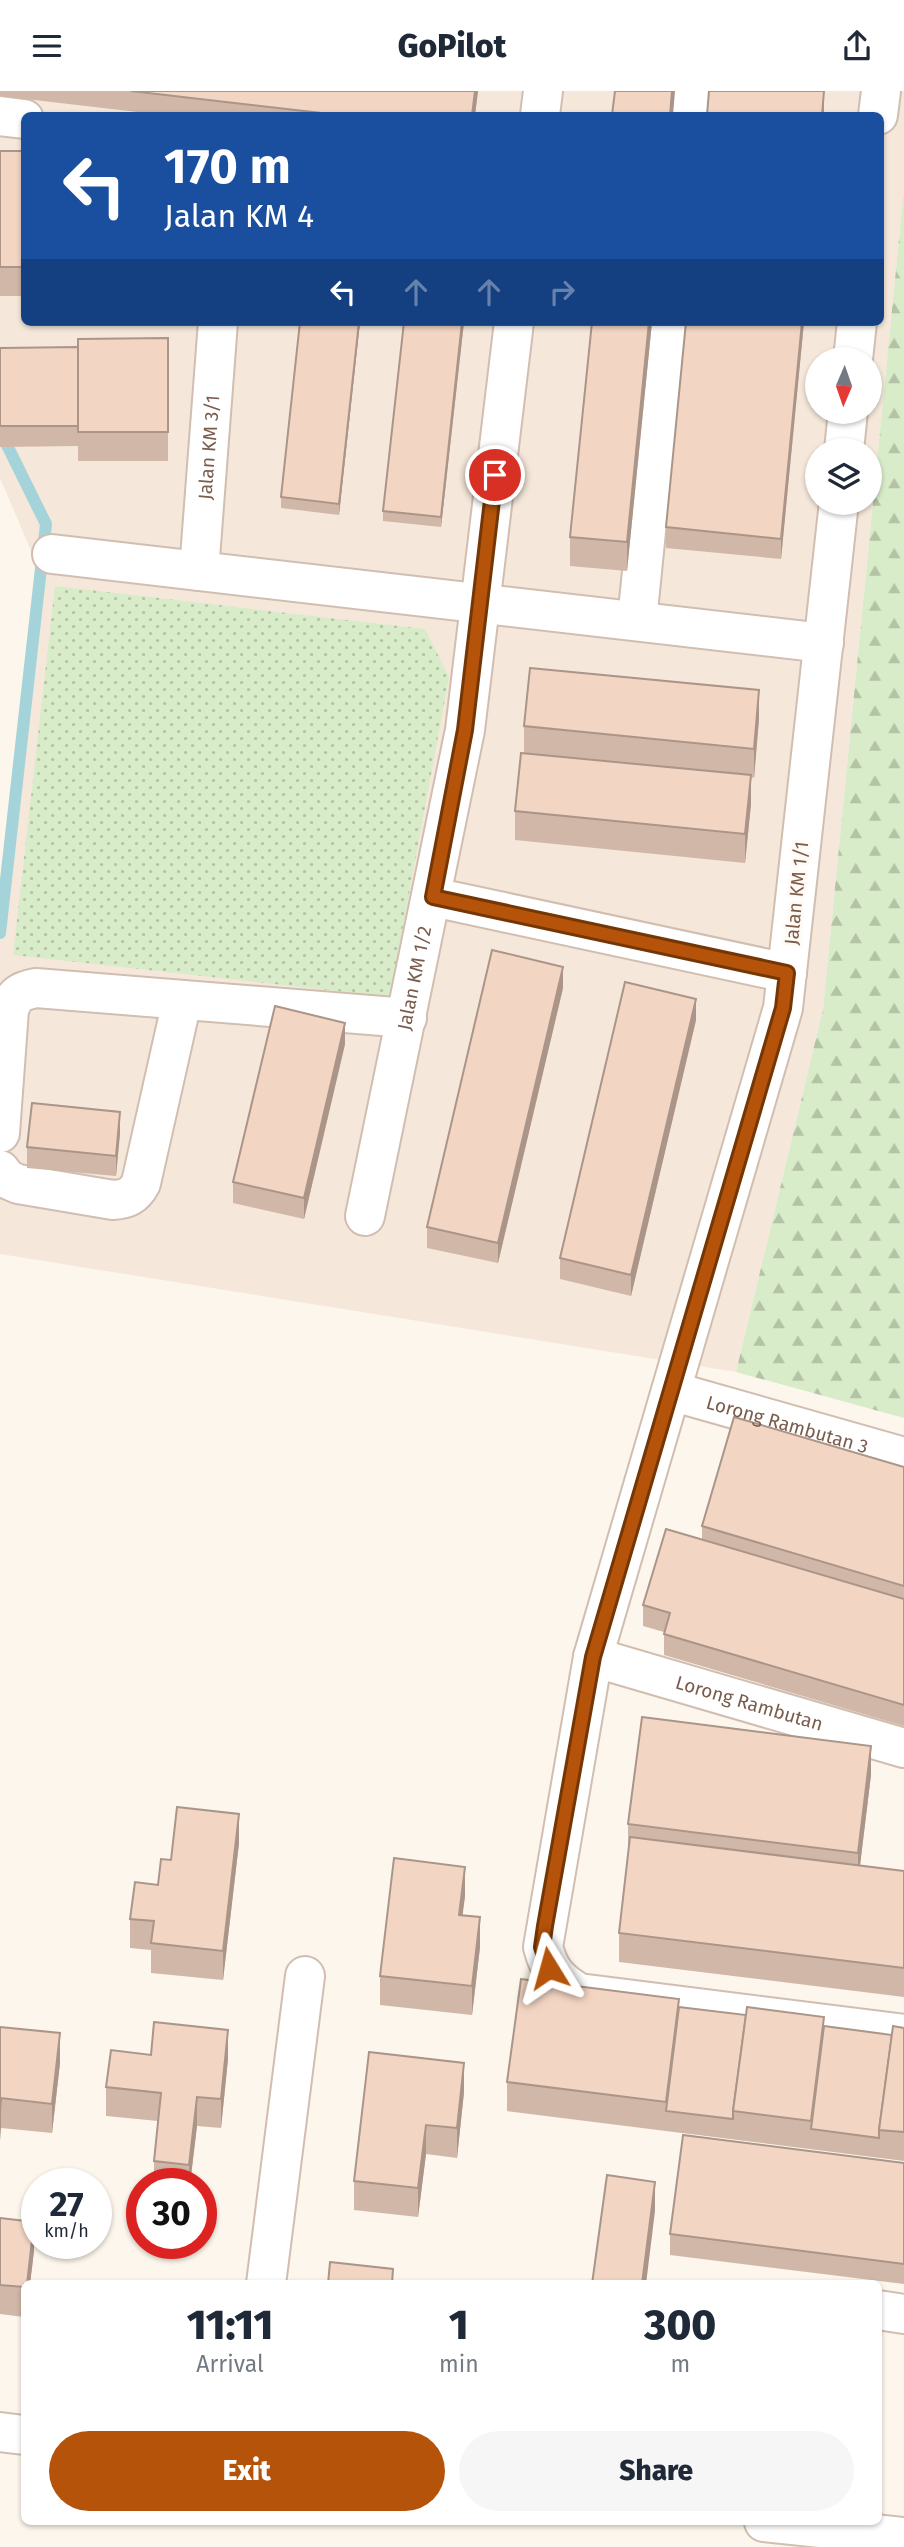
<!DOCTYPE html>
<html lang="en">
<head>
<meta charset="utf-8">
<style>
	body { margin:0; font-family:"Fira Sans",sans-serif; background:#f6f6f7; color:#1f2937; height:100vh; display:flex; flex-direction:column; font-size:26px; white-space:nowrap }
	* { box-sizing:border-box; margin:0 }
	p { font-size:23px; color:#747a83 }
	.icon { flex:none; width:38px; height:38px; fill:none; stroke:currentColor; stroke-width:2; stroke-linecap:round; stroke-linejoin:round }
	.map { position:relative; flex:1; overflow:hidden }
	.sheet { position:absolute; left:21px; top:2189px; width:861px; height:245px; display:flex; flex-direction:column; background:#fff; border-radius:10px; box-shadow:0 2px 5px #0004 }
	.sheet>* { flex:none }
	.hud { position:absolute; left:21px; top:21px; width:863px; height:214px; border-radius:10px; box-shadow:0 2px 5px #0004; background:#1a4fa0; color:#fff; overflow:hidden }
	.needle { width:46px; rotate:182deg }
	.fabs { position:absolute; left:805px; top:256px; display:grid; gap:14px }
	.fabs a { display:grid; place-items:center; width:77px; height:77px; border-radius:50%; background:#fff; box-shadow:0 2px 5px #0004; font-size:35px }
	.speed { position:absolute; left:21px; top:2077px; display:flex; gap:14px; font-size:35px; font-weight:700; text-align:center }
	.speed>* { display:grid; place-content:center; width:91px; height:91px; border-radius:50%; background:#fff; box-shadow:0 2px 5px #0004; line-height:1 }
	.speed small { font-size:18px; font-weight:400 }
	.speed .limit { border:10px solid #d22; background:#fff; color:#111 }
	.pin { position:absolute; display:grid; place-items:center; width:60px; height:60px; color:#fff; margin:-30px; border:4px solid #fff; border-radius:50%; box-shadow:0 2px 7px #0007 }
	.me { position:absolute; width:77px; margin:-38px; rotate:352deg; stroke-linejoin:round; filter:drop-shadow(0 0 5px #0008) }
	.turn { display:flex; align-items:center; gap:24px; height:147px; padding:0 28px; font-size:32px }
	.turn .icon { width:91px; height:91px; stroke-width:2.5 }
	.turn b { display:block; font-size:49px; line-height:60px }
	.lanes { display:flex; align-items:center; height:66px; padding:0 28px; background:#0003; justify-content:center; gap:35px; direction:ltr }
	.lanes .off { opacity:.35 }
	.eta { display:flex; justify-content:space-evenly; align-items:center; height:119px; text-align:center }
	.eta b { font-size:42px; font-weight:800; line-height:49px }
	.button { display:flex; gap:14px; margin-top:auto; padding:14px 28px }
	.button a { flex:1; height:80px; border-radius:42px; background:#b45309; color:#fff; font-size:28px; font-weight:800; line-height:80px; text-align:center }
	.button a+a { background:#f6f6f7; color:#1f2937 }
	header { display:flex; justify-content:space-between; align-items:center; height:91px; padding:0 28px; background:#fff; font-size:32px; font-weight:800 }
	.map>svg:first-child { display:block }
</style>
</head>
<body>
<header><svg class="icon" aria-label="menu" viewBox="0 0 24 24"><path d="M4 6h16M4 12h16M4 18h16"/></svg>GoPilot<svg class="icon" aria-label="share" viewBox="0 0 24 24"><path d="M12 15V3M7 8l5-5 5 5M5 13v7h14v-7"/></svg></header>
<div class="map">
<svg width="904" height="2456" viewBox="0 0 904 2456">
	<defs>
		<pattern id="green-dots" width="8" height="8" patternUnits="userSpaceOnUse" patternTransform="scale(1.75)"><rect width="8" height="8" fill="#d8ecc9"/><path d="M2 2h.1M6 6h.1" fill="none" stroke="#b4c2a5" stroke-width="1.8" stroke-linecap="round"/></pattern>
		<pattern id="forest-firs" width="22" height="20" patternUnits="userSpaceOnUse" patternTransform="scale(1.75)"><rect width="22" height="20" fill="#d8ecc9"/><path d="M5 1l3.5 6h-7zM16 11l3.5 6h-7z" fill="#b4c2a5"/></pattern>
	</defs>
	<rect width="100%" height="100%" fill="#fdf6ec"/>
	<path fill="#f5e8da" fill-rule="evenodd" d="M 0,0 L 904,0 L 904,97 L 823,918 L 736,1281 L 0,1163 L 0,795 L 44,490 L 0,387 ZM 24,24 L 880,24 L 880,231 L 24,231 ZM 817,268 L 870,268 L 870,320 L 817,320 ZM 817,359 L 870,359 L 870,411 L 817,411 Z"/>
	<path fill="url(#green-dots)" d="M 55,495 L 425,538 L 449,586 L 390,906 L 13,864 Z"/>
	<path fill="url(#forest-firs)" d="M 904,97 L 904,1327 L 736,1281 L 823,918 Z"/>
	<g fill="none" stroke-linecap="round" stroke-linejoin="round">
		<path stroke="#a5d3da" stroke-width="12" d="M 0,340 L 46,433 L 0,842"/>
		<g stroke="#d1beb0" stroke-width="42">
			<g id="minor">
				<path d="M 540,24 L 543,0"/>
				<path d="M 688,24 L 691,0"/>
				<path d="M 878,24 L 881,0"/>
				<path d="M 0,25 L 24,28"/>
				<path d="M 853,268 L 857,231"/>
				<path d="M 844,359 L 848,320"/>
				<path d="M 839,411 L 783,917 L 593,1566 L 543,1856 C 549,1879 558,1890 579,1902 L 904,1943"/>
				<path d="M 52,463 L 824,552"/>
				<path id="s1" d="M 199,480 L 218,231"/>
				<path d="M 637,530 L 667,231"/>
				<path d="M 433,806 L 787,882"/>
				<path d="M 0,1042 L 9,919 C 14,904 20,900 36,897 L 407,927"/>
				<path d="M 0,1079 L 7,1088 L 18,1093 L 113,1109 C 127,1108 134,1105 141,1092 L 182,910"/>
				<path id="s2" d="M 365,1125 L 465,639 L 514,231"/>
				<path id="s3" d="M 671,1300 L 904,1366"/>
				<path id="s4" d="M 593,1566 L 904,1657"/>
				<path d="M 266,2193 L 305,1885"/>
				<path d="M 878,2219 L 904,2223"/>
				<path d="M 0,2341 L 24,2344"/>
				<path d="M 764,2431 L 904,2446"/>
			</g>
		</g>
		<use href="#minor" stroke="#fff" stroke-width="38"/>
	</g>
	<g fill="#d1b7a8">
		<path d="M 0,0 L 478,0 L 475,24 L 163,24 L 0,5 Z"/>
		<rect x="0" y="60" width="24" height="145"/>
		<path d="M 300,231 L 360,231 L 339,424 L 281,417 L 281,406 Z"/>
		<path d="M 464,231 L 441,436 L 383,430 L 383,420 Z"/>
		<path d="M 652,231 L 627,480 L 570,475 L 570,446 Z"/>
		<path d="M 686,231 L 804,231 L 781,468 L 666,457 L 666,436 Z"/>
		<path d="M 168,247 L 168,370 L 78,370 L 78,248 Z"/>
		<path d="M 78,256 L 78,355 L 0,356 L 0,257 Z"/>
		<path d="M 759,628 L 754,687 L 751,686 L 751,713 L 745,772 L 515,749 L 515,720 L 524,662 L 524,635 Z"/>
		<path d="M 563,897 L 498,1172 L 427,1157 L 427,1136 Z"/>
		<path d="M 696,929 L 631,1205 L 560,1188 L 560,1167 Z"/>
		<path d="M 345,953 L 304,1128 L 233,1112 L 233,1091 Z"/>
		<path d="M 120,1042 L 116,1085 L 27,1077 L 27,1056 Z"/>
		<path d="M 904,1376 L 904,1635 L 664,1564 L 664,1541 L 643,1535 L 643,1514 L 702,1448 L 702,1435 Z"/>
		<path d="M 871,1684 L 860,1774 L 904,1780 L 904,1906 L 619,1871 L 619,1842 L 628,1762 L 628,1733 Z"/>
		<path d="M 239,1752 L 223,1889 L 151,1882 L 151,1859 L 130,1857 L 130,1828 L 158,1794 L 171,1769 Z"/>
		<path d="M 465,1805 L 462,1824 L 480,1856 L 472,1924 L 380,1914 L 380,1885 Z"/>
		<path d="M 679,1916 L 892,1944 L 904,1937 L 904,2070 L 507,2020 L 507,1991 Z"/>
		<path d="M 0,1936 L 60,1972 L 52,2042 L 1,2037 Z"/>
		<path d="M 151,1964 L 228,1968 L 221,2037 L 197,2035 L 190,2093 L 154,2093 L 154,2070 L 158,2030 L 106,2025 L 106,1996 Z"/>
		<path d="M 464,2001 L 457,2067 L 426,2063 L 418,2126 L 354,2119 L 354,2090 Z"/>
		<path d="M 904,2072 L 904,2193 L 670,2164 L 670,2143 Z"/>
		<path d="M 0,2127 L 34,2160 L 30,2193 L 24,2193 L 24,2226 L 0,2223 Z"/>
	</g>
	<g fill="#aa9588">
		<path d="M 475,0 L 478,0 L 475,24 L 472,24 Z"/>
		<path d="M 672,0 L 675,0 L 673,24 L 670,24 Z"/>
		<path d="M 824,0 L 824,24 L 822,24 Z"/>
		<path d="M 359,231 L 360,231 L 339,424 L 339,413 Z"/>
		<path d="M 462,231 L 464,231 L 441,436 L 441,426 Z"/>
		<path d="M 649,231 L 652,231 L 627,480 L 627,451 Z"/>
		<path d="M 802,231 L 804,231 L 781,468 L 781,448 Z"/>
		<path d="M 759,599 L 759,628 L 754,687 L 754,658 Z"/>
		<path d="M 751,684 L 751,713 L 745,772 L 745,743 Z"/>
		<path d="M 563,876 L 563,897 L 498,1172 L 498,1152 Z"/>
		<path d="M 696,908 L 696,929 L 631,1205 L 631,1184 Z"/>
		<path d="M 345,932 L 345,953 L 304,1128 L 304,1107 Z"/>
		<path d="M 120,1021 L 120,1042 L 116,1085 L 116,1065 Z"/>
		<path d="M 871,1655 L 871,1684 L 858,1791 L 858,1762 Z"/>
		<path d="M 239,1723 L 239,1752 L 223,1889 L 223,1860 Z"/>
		<path d="M 465,1776 L 465,1805 L 459,1853 L 459,1824 Z"/>
		<path d="M 480,1826 L 480,1856 L 472,1924 L 472,1895 Z"/>
		<path d="M 228,1939 L 228,1968 L 221,2037 L 221,2008 Z"/>
		<path d="M 60,1942 L 60,1972 L 52,2042 L 52,2013 Z"/>
		<path d="M 464,1972 L 464,2001 L 457,2067 L 457,2037 Z"/>
		<path d="M 197,2006 L 197,2035 L 190,2093 L 189,2093 L 189,2074 Z"/>
		<path d="M 1,2007 L 1,2037 L 0,2050 L 0,2021 Z"/>
		<path d="M 426,2034 L 426,2063 L 418,2126 L 418,2097 Z"/>
		<path d="M 655,2091 L 655,2120 L 646,2193 L 642,2193 Z"/>
		<path d="M 34,2131 L 34,2160 L 30,2193 L 27,2193 Z"/>
	</g>
	<g fill="#f3d5c3" stroke="#aa9588" stroke-width="2">
		<path d="M 131,0 L 475,0 L 472,24 L 339,24 Z"/>
		<path d="M 615,0 L 672,0 L 670,24 L 612,24 Z"/>
		<path d="M 709,0 L 824,0 L 822,24 L 707,24 Z"/>
		<rect x="0" y="60" width="24" height="116"/>
		<path d="M 300,231 L 359,231 L 339,413 L 281,406 Z"/>
		<path d="M 404,231 L 462,231 L 441,426 L 383,420 Z"/>
		<path d="M 592,231 L 649,231 L 627,451 L 570,446 Z"/>
		<path d="M 686,231 L 802,231 L 781,448 L 666,436 Z"/>
		<path d="M 168,247 L 168,341 L 78,341 L 78,248 Z"/>
		<path d="M 78,256 L 78,335 L 0,335 L 0,257 Z"/>
		<path d="M 530,577 L 759,599 L 754,658 L 524,635 Z"/>
		<path d="M 521,662 L 751,684 L 745,743 L 515,720 Z"/>
		<path d="M 492,859 L 563,876 L 498,1152 L 427,1136 Z"/>
		<path d="M 625,891 L 696,908 L 631,1184 L 560,1167 Z"/>
		<path d="M 275,915 L 345,932 L 304,1107 L 233,1091 Z"/>
		<path d="M 32,1012 L 120,1021 L 116,1065 L 27,1056 Z"/>
		<path d="M 734,1326 L 904,1376 L 904,1495 L 702,1435 Z"/>
		<path d="M 666,1438 L 904,1508 L 904,1614 L 664,1543 L 670,1522 L 643,1514 Z"/>
		<path d="M 642,1626 L 871,1655 L 858,1762 L 628,1733 Z"/>
		<path d="M 177,1716 L 239,1723 L 223,1860 L 151,1852 L 154,1830 L 130,1828 L 135,1791 L 158,1794 L 161,1768 L 171,1769 Z"/>
		<path d="M 630,1746 L 904,1780 L 904,1877 L 619,1842 Z"/>
		<path d="M 394,1767 L 465,1776 L 459,1824 L 480,1826 L 472,1895 L 380,1885 Z"/>
		<path d="M 521,1888 L 679,1908 L 666,2011 L 507,1991 Z"/>
		<path d="M 679,1916 L 746,1924 L 733,2020 L 733,2028 L 666,2020 Z"/>
		<path d="M 747,1916 L 824,1926 L 811,2030 L 733,2020 Z"/>
		<path d="M 154,1931 L 228,1939 L 221,2008 L 197,2006 L 189,2074 L 154,2070 L 161,2002 L 106,1996 L 111,1959 L 151,1964 Z"/>
		<path d="M 824,1935 L 892,1944 L 879,2039 L 879,2047 L 811,2038 Z"/>
		<path d="M 893,1935 L 904,1937 L 904,2041 L 879,2039 Z"/>
		<path d="M 0,1936 L 60,1942 L 52,2013 L 1,2007 L 0,2021 Z"/>
		<path d="M 369,1961 L 464,1972 L 457,2037 L 426,2034 L 418,2097 L 354,2090 Z"/>
		<path d="M 683,2044 L 904,2072 L 904,2173 L 670,2143 Z"/>
		<path d="M 607,2084 L 655,2091 L 642,2193 L 592,2193 Z"/>
		<path d="M 0,2127 L 34,2131 L 27,2193 L 24,2193 L 24,2196 L 0,2194 Z"/>
		<path d="M 330,2171 L 393,2178 L 392,2193 L 328,2193 Z"/>
	</g>
	<g fill="none" stroke-linecap="round" stroke-linejoin="round">
		<g stroke="#753606" stroke-width="18">
			<path id="route" d="M 495,384 L 465,639 L 433,806 L 787,882 L 783,917 L 593,1566 L 545,1835 L 542,1856 L 549,1877"/>
		</g>
		<use href="#route" stroke="#b45309" stroke-width="12"/>
	</g>
	<g text-anchor="middle" stroke-width="6" stroke-linejoin="round" paint-order="stroke">
		<g font-size="19" fill="#7a5c4d" stroke="#fffaf3">
			<text dy="7" stroke="none"><textPath href="#s1" startOffset="124">Jalan KM 3/1</textPath></text>
			<text transform="translate(796 802) rotate(-84)" y="7">Jalan KM 1/1</text>
			<text dy="7" stroke="none"><textPath href="#s2" startOffset="243">Jalan KM 1/2</textPath></text>
			<text dy="7" stroke="none"><textPath href="#s3" startOffset="121">Lorong Rambutan 3</textPath></text>
			<text dy="7" stroke="none"><textPath href="#s4" startOffset="163">Lorong Rambutan</textPath></text>
		</g>
	</g>
</svg>
<div class="fabs">
<a><svg class="needle" viewBox="-14 -14 28 28"><path d="M0-13l5 13h-10z" fill="#e53935"/><path d="M0 13l5-13h-10z" fill="#747a83"/></svg></a>
<a><svg class="icon" aria-label="layers" viewBox="0 0 24 24"><path d="M12 4l9 5-9 5-9-5zM3 14l9 5 9-5"/></svg></a>
</div>
<div class="speed"><div>27<small>km/h</small></div><div class="limit">30</div></div>
<div class="pin" style="left:495px;top:384px;background:#d93025"><svg class="icon" aria-label="arrive" viewBox="0 0 24 24"><path d="M6 21V4h12l-3 4 3 4H6"/></svg></div>
<svg class="me" style="left:549px;top:1877px" viewBox="-20 -20 40 40"><path d="M0-17L14 15 0 8-14 15z" fill="#b45309" stroke="#fff" stroke-width="4"/></svg>
<div class="hud">
<div class="turn"><svg class="icon" aria-label="left" viewBox="0 0 24 24"><path d="M17 20v-9H6M10 6l-5 5 5 5"/></svg><div><b>170 m</b>Jalan KM 4</div></div>
<div class="lanes"><svg class="icon" aria-label="left" viewBox="0 0 24 24"><path d="M17 20v-9H6M10 6l-5 5 5 5"/></svg><svg class="icon off" aria-label="ahead" viewBox="0 0 24 24"><path d="M12 20V5M6 11l6-6 6 6"/></svg><svg class="icon off" aria-label="ahead" viewBox="0 0 24 24"><path d="M12 20V5M6 11l6-6 6 6"/></svg><svg class="icon off" aria-label="right" viewBox="0 0 24 24"><path d="M7 20v-9h11M14 6l5 5-5 5"/></svg></div>
</div>
<section class="sheet">
<div class="eta">
<div><b>11:11</b><p>Arrival</p></div>
<div><b>1</b><p>min</p></div>
<div><b>300</b><p>m</p></div>
</div>
<div class="button"><a>Exit</a><a>Share</a></div>
</section>
</div>
</body>
</html>
